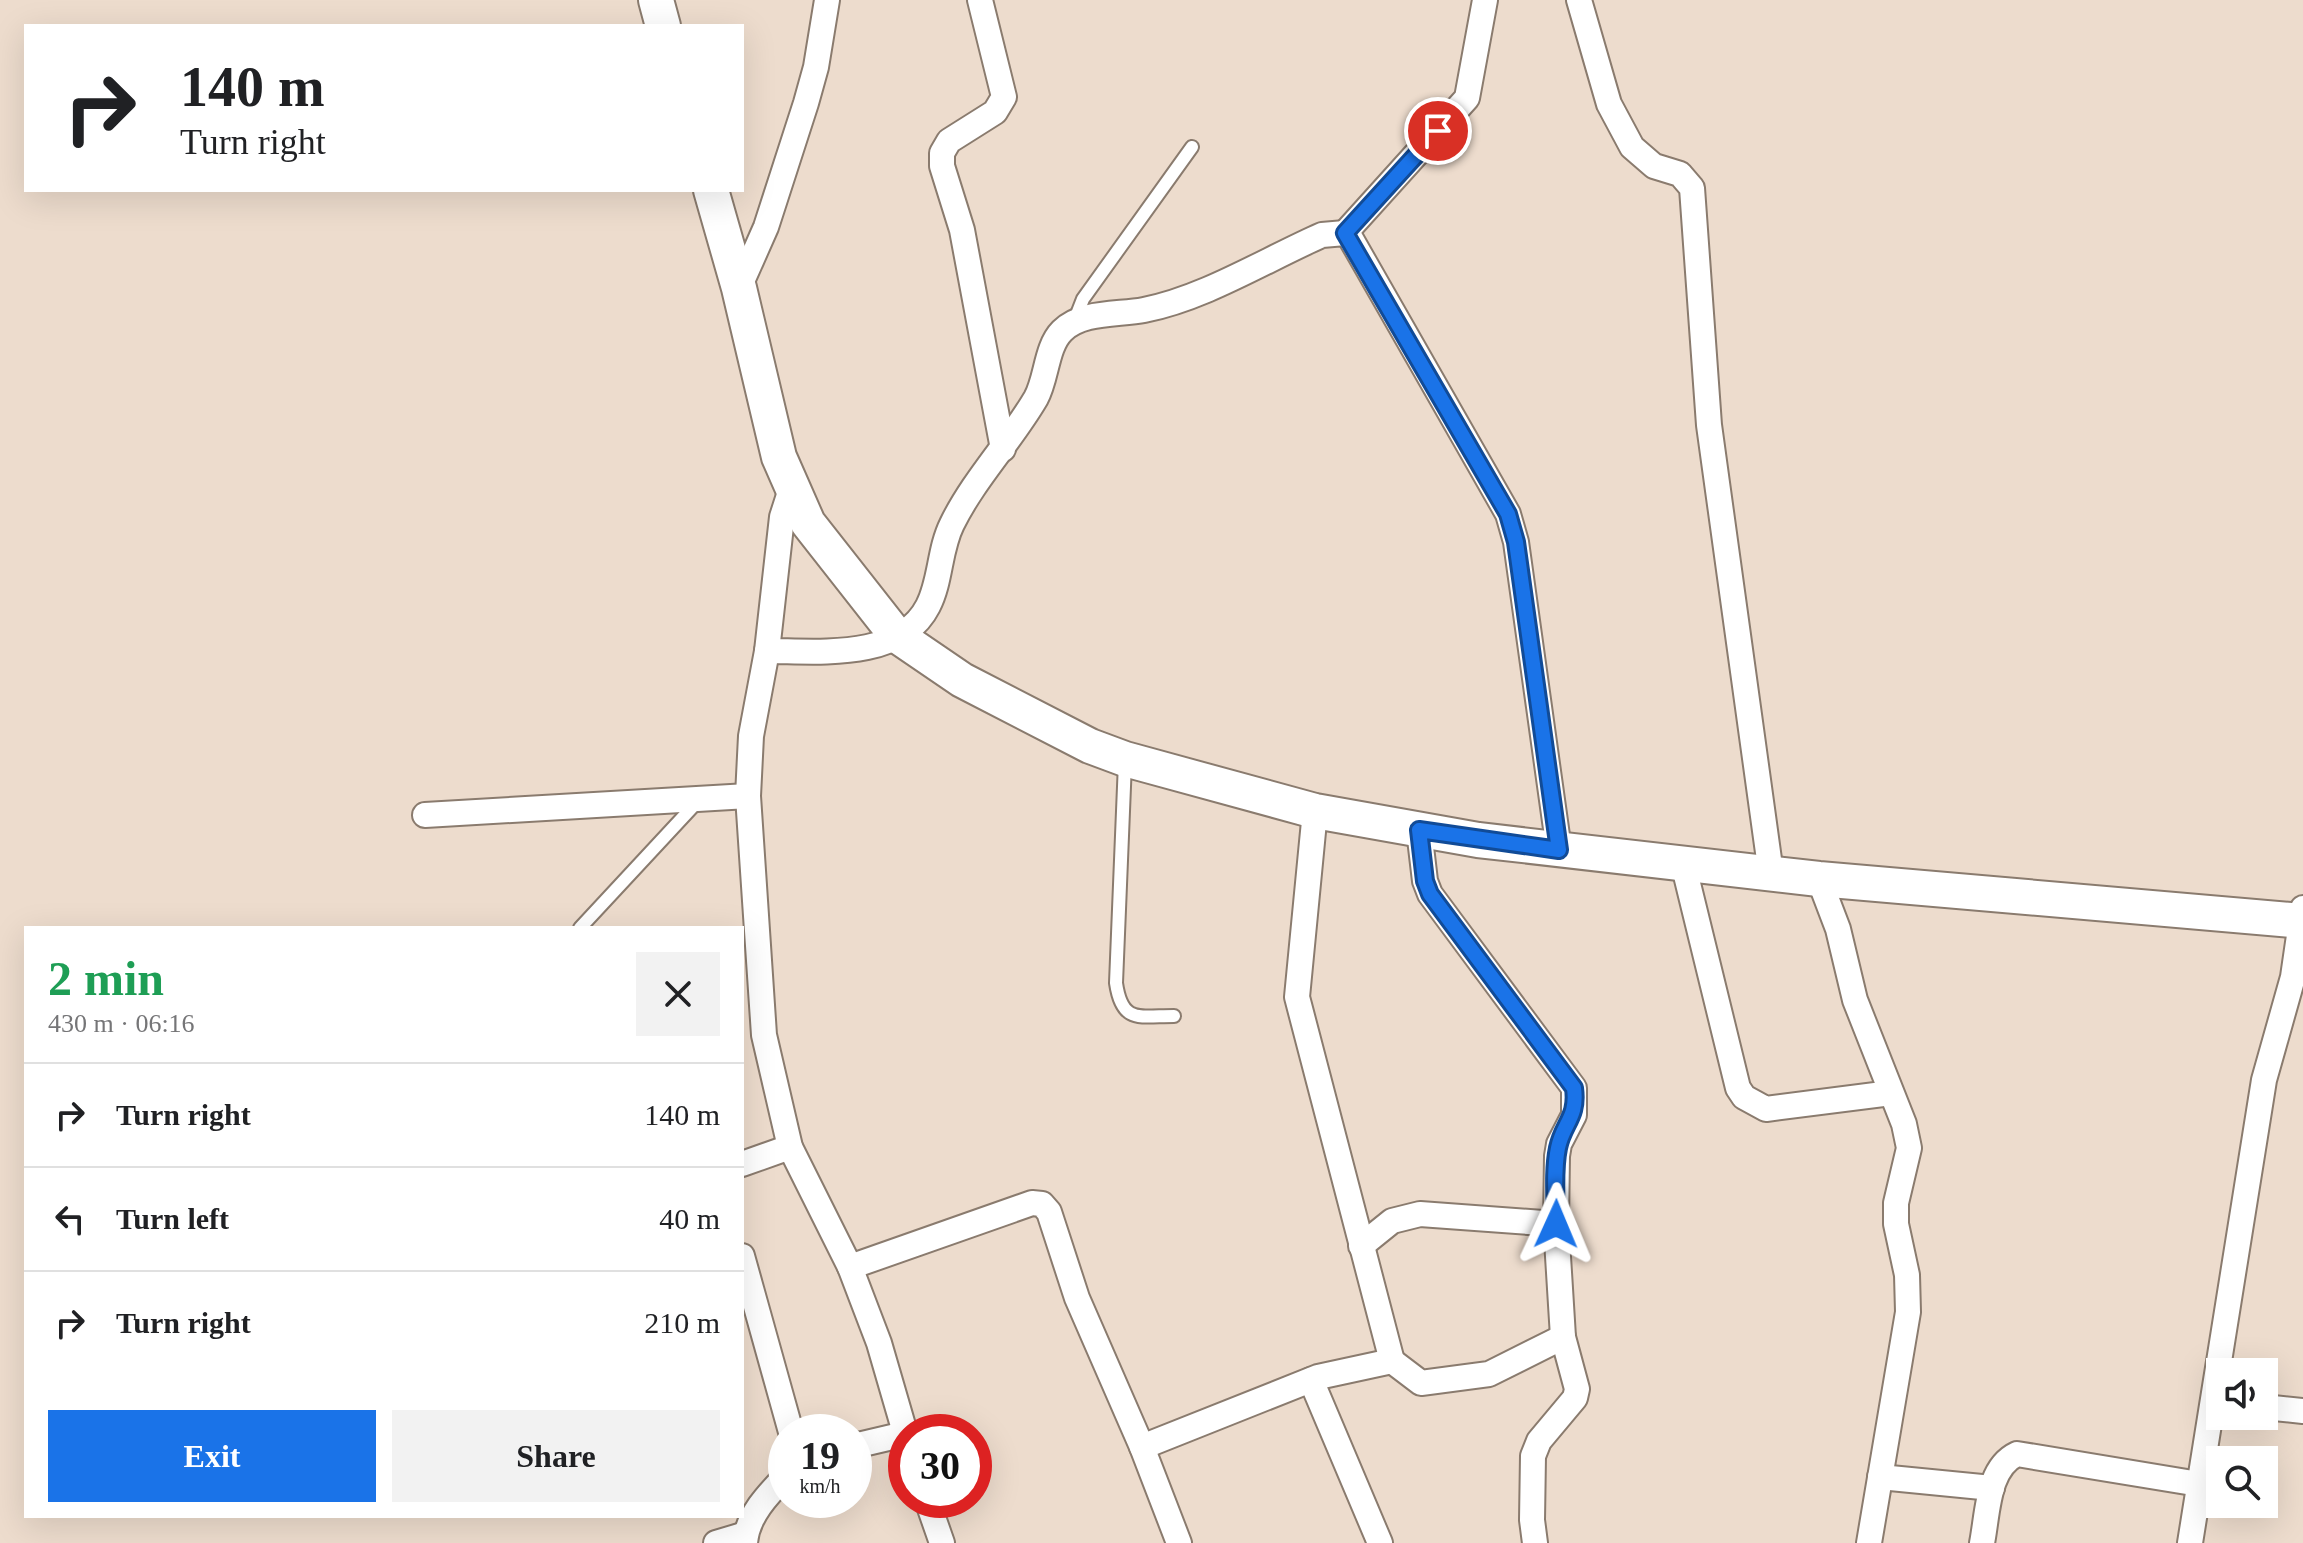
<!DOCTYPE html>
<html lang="en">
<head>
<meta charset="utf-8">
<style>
	body { margin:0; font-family:Georgia,serif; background:#f2f2f2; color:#202124; height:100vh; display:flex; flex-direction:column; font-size:30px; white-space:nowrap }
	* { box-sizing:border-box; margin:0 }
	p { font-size:26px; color:#757577 }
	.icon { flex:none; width:44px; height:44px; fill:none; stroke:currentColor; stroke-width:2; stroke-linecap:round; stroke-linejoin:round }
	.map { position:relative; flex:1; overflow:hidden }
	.panel { position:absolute; left:24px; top:926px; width:720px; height:592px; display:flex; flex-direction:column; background:#fff; border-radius:0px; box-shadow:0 8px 32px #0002 }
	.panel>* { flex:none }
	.guide { position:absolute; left:24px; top:24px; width:720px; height:168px; border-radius:0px; box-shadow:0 8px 32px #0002; background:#fff; color:#202124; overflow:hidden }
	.controls { position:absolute; left:2206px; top:1358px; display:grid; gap:16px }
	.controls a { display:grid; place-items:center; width:72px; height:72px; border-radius:0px; background:#fff; box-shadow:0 8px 32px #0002; font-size:40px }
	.speed { position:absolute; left:768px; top:1414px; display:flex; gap:16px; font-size:40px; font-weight:700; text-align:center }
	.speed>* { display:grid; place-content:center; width:104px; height:104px; border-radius:50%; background:#fff; box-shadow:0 8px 32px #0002; line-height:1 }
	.speed small { font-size:20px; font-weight:400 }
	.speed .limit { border:12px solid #d22; background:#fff; color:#111 }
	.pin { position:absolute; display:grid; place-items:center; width:68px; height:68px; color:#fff; margin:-34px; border:4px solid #fff; border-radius:50%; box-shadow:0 2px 8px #0007 }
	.me { position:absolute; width:88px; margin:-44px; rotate:1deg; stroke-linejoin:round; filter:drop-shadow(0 0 6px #0008) }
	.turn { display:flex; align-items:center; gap:28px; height:168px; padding:0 24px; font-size:36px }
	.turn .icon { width:104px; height:104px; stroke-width:2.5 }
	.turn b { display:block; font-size:56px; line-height:68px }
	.round { display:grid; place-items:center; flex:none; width:84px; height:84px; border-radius:0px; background:#f2f2f2 }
	.head { display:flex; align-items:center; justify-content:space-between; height:136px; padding:0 24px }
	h1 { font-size:48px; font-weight:700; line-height:60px; color:#1e9e55 }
	.cta { display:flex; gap:16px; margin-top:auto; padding:16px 24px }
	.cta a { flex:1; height:92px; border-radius:0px; background:#1a73e8; color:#fff; font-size:32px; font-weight:700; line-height:92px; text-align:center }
	.cta a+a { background:#f2f2f2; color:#202124 }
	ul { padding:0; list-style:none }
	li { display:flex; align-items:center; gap:24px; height:104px; padding:0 24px; border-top:2px solid #e0e0e0 }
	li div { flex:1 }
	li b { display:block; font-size:30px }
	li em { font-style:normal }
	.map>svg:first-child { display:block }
</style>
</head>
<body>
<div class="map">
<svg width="2303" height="1543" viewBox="0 0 2303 1543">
	<rect width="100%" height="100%" fill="#eddccd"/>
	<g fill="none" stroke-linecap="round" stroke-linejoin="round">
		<g stroke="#8a7b6e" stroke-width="16">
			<g id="lane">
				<path d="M 1074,322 L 1083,299 L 1192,147"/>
				<path d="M 1125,762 L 1116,983 C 1122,1024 1139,1016 1174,1016"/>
				<path d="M 580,928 L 698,801"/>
			</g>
		</g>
		<g stroke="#8a7b6e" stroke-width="28">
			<g id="street">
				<path d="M 980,0 L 1004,97 L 995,112 L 949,141 L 942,153 L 942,166 L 962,230 L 1003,449"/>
				<path d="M 1579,0 L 1609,104 L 1632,147 L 1654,166 L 1680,174 L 1692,188 L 1709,425 L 1771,874"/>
				<path d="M 1345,233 L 1467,98 L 1485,0"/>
				<path d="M 739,288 L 766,227 L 806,103 L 816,67 L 827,0"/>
				<path d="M 791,489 L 782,517 L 767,651 L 751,736 L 748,796 L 764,1035 L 790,1147 L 850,1267 L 879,1343 L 906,1436"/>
				<path d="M 767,651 C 817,651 900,661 928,606 C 941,581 939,550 952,524 C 974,479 1011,441 1036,398 C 1047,378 1046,347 1062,331 C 1082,311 1118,315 1144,310 C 1205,298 1265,260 1322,235 L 1345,233 L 1351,239 L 1508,514 L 1516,542 L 1559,850"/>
				<path d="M 1315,811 L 1297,997 L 1392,1361"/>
				<path d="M 425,815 L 748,796"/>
				<path d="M 1419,830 L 1425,881 L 1430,894 L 1574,1088 L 1574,1115 L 1559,1144 L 1557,1156 L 1556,1224 L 1563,1337 L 1577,1389 L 1575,1398 L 1539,1441 L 1533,1456 L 1532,1520 L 1535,1543"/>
				<path d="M 1683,863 L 1738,1088 L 1744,1097 L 1766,1109 L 1891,1093"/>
				<path d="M 1819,879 L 1838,929 L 1855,1000 L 1904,1124 L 1909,1148 L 1896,1203 L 1896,1224 L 1907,1275 L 1908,1312 L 1869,1543"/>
				<path d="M 742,1164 L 790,1147"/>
				<path d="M 1361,1246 L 1392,1221 L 1420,1214 L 1556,1224"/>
				<path d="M 742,1256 L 791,1432"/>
				<path d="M 850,1267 L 1032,1203 L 1042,1204 L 1049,1212 L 1077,1298 L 1142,1447 L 1318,1377 L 1392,1361 L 1421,1383 L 1489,1374 L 1563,1337"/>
				<path d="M 1311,1380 L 1380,1543"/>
				<path d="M 2264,1407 L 2303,1411"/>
				<path d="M 854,1446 L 905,1434"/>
				<path d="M 1142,1447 L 1179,1543"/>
				<path d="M 1880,1477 L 1992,1488"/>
				<path d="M 927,1500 L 942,1543"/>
				<path d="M 716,1543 L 746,1534"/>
				<path d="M 745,1543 C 747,1516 768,1494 786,1476"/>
				<path d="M 1982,1543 C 1988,1513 1987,1468 2017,1454 L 2199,1484"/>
				<path d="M 2190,1543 L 2264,1080 L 2293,977 L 2303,908"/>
			</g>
		</g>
		<g stroke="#8a7b6e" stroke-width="38">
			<g id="secondary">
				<path d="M 656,0 L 663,26"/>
				<path d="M 711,190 L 739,288 L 779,457 L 808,523 L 896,635 L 962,680 L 1090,746 L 1125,759 L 1315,811 L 1478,840 L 1819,879 L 2303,921"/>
			</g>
		</g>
		<use href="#lane" stroke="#fff" stroke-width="12"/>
		<use href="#street" stroke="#fff" stroke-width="24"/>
		<use href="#secondary" stroke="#fff" stroke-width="34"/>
	</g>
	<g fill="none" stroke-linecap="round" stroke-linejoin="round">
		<g stroke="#114b97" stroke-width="20">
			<path id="route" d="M 1438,131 L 1345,233 L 1508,514 L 1516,542 L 1559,850 L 1419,830 L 1425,881 L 1430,894 L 1574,1088 C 1578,1118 1563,1123 1558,1148 C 1553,1172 1556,1200 1556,1224"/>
		</g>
		<use href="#route" stroke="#1a73e8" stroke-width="14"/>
	</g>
</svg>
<div class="controls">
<a><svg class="icon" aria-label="sound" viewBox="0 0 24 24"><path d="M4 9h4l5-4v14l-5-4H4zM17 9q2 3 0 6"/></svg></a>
<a><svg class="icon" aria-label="search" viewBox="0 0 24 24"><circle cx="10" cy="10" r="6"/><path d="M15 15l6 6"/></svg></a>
</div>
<div class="speed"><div>19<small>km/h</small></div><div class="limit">30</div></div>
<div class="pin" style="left:1438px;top:131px;background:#d93025"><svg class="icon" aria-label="arrive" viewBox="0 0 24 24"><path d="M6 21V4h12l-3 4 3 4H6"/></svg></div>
<svg class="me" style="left:1556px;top:1224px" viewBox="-20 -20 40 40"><path d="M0-17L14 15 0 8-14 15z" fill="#1a73e8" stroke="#fff" stroke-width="4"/></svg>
<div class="guide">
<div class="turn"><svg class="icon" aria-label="right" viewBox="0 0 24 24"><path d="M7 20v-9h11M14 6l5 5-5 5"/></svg><div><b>140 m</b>Turn right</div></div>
</div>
<section class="panel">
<div class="head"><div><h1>2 min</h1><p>430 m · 06:16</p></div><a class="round"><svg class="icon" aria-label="close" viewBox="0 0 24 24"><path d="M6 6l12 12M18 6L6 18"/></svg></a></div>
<ul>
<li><svg class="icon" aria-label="right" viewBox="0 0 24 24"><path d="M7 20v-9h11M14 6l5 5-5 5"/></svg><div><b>Turn right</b></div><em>140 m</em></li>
<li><svg class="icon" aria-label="left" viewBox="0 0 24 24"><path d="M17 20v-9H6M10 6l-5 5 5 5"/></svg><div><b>Turn left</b></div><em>40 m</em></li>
<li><svg class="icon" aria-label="right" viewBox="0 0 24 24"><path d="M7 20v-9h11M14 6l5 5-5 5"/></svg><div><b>Turn right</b></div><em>210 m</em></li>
</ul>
<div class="cta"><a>Exit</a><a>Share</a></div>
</section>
</div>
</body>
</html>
